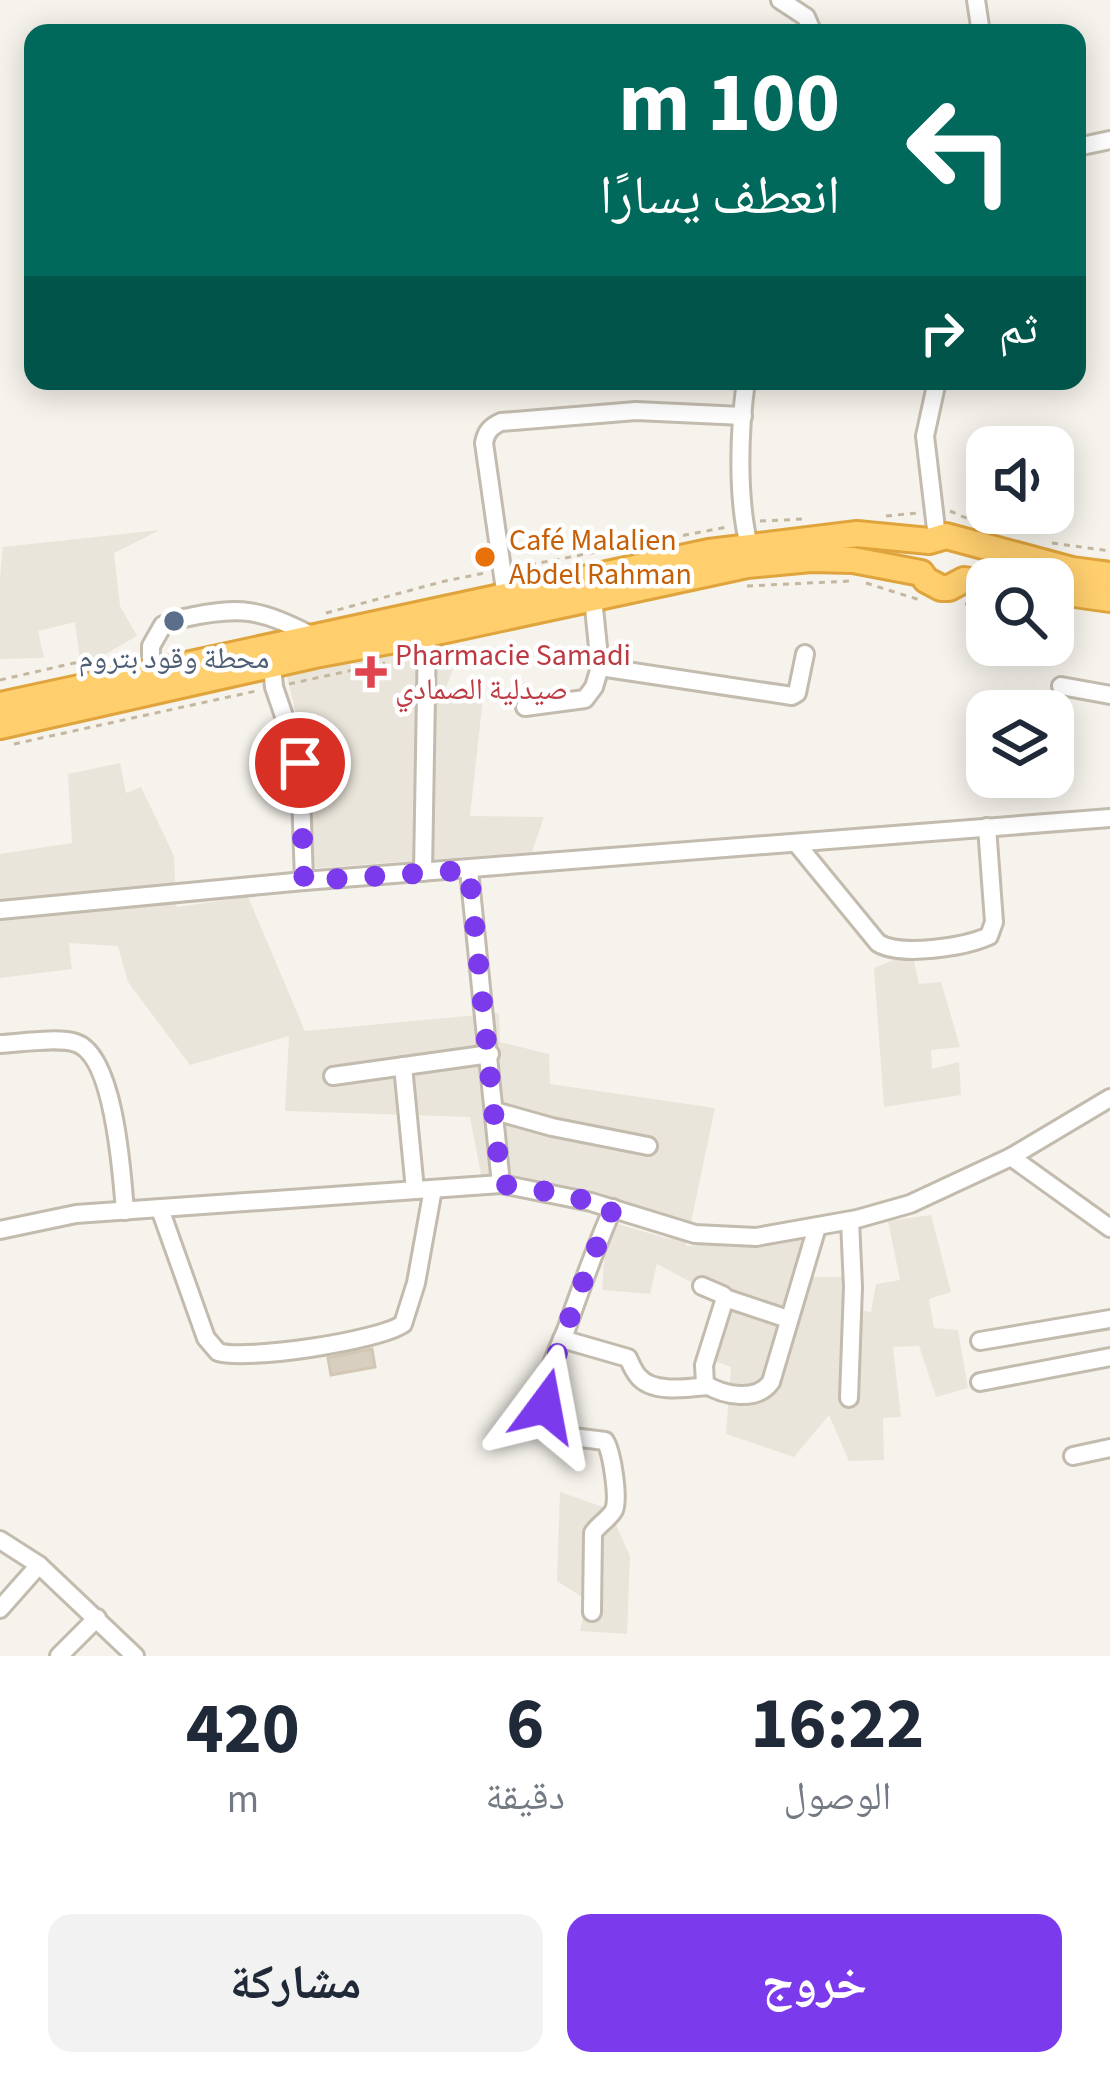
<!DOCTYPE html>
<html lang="ar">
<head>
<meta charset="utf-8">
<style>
	body { margin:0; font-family:"Source Sans 3","Noto Naskh Arabic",sans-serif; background:#f2f2f3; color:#1f2937; direction:rtl; height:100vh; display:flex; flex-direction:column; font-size:45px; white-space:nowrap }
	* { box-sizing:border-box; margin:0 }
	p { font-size:39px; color:#747a83 }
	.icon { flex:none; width:66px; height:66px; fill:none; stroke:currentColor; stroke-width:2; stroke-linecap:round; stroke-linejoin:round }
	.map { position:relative; height:1656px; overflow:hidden; direction:ltr }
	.side { display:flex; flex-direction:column; background:#fff; flex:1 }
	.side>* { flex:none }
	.banner { position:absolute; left:24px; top:24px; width:1062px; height:366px; border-radius:24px; box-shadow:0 6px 30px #0003; direction:rtl; background:#00695c; color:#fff; overflow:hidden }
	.buttons { position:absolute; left:966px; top:426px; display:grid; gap:24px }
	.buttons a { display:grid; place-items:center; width:108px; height:108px; border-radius:24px; background:#fff; box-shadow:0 6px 30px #0003; font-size:60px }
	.pin { position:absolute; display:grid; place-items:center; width:102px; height:102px; color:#fff; margin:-51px; border:6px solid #fff; border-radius:50%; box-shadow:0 3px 12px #0007 }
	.me { position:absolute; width:132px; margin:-66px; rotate:13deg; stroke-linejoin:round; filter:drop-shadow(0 0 9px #0008) }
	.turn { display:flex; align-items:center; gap:42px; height:252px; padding:0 48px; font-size:54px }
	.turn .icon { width:156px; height:156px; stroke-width:2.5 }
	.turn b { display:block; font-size:84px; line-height:102px }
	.then { display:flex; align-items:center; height:114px; padding:0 48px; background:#0003; gap:24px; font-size:45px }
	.eta { display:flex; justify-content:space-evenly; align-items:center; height:204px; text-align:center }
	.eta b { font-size:72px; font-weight:700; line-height:84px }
	.button { display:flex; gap:24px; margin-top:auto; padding:24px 48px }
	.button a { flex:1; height:138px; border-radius:24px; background:#7c3aed; color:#fff; font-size:48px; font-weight:700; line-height:138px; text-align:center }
	.button a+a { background:#f2f2f3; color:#1f2937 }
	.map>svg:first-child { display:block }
</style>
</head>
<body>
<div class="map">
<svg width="1110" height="1656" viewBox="0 0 1110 1656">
	<rect width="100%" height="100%" fill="#f6f3ec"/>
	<g fill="#eae5da">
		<path d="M 160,530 L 114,553 L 120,606 L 137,636 L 81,668 L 75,622 L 38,631 L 44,658 L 0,659 L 0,577 L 3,547 Z"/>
		<path d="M 441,640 L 453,669 L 445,690 L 483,697 L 470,816 L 544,817 L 532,852 L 304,869 L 303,744 L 287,676 Z"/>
		<path d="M 120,763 L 126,793 L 141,787 L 174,856 L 176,907 L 248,897 L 305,1031 L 499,1013 L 500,1042 L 549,1054 L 550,1084 L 715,1108 L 686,1246 L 808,1237 L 807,1277 L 844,1277 L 845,1308 L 871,1312 L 876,1284 L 900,1280 L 888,1221 L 931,1215 L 951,1292 L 929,1299 L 934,1328 L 958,1330 L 968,1388 L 936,1397 L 919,1346 L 893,1347 L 901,1417 L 883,1418 L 884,1460 L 849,1461 L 829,1415 L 794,1457 L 726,1434 L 731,1367 L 709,1359 L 721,1298 L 657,1264 L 650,1294 L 602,1290 L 607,1221 L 673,1240 L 615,1213 L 483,1185 L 470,1117 L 285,1111 L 289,1036 L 190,1065 L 128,982 L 118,946 L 69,943 L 72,969 L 0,978 L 0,854 L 72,843 L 68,774 Z"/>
		<path d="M 912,952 L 919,984 L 941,982 L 960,1047 L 931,1050 L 932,1069 L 959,1062 L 961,1095 L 884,1107 L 874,968 Z"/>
		<path d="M 560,1492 L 609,1509 L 630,1556 L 627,1634 L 580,1631 L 587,1600 L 557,1581 Z"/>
	</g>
	<path fill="#d8cfc1" stroke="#d3c7b4" stroke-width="3" d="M 372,1349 L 375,1367 L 331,1375 L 328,1358 Z"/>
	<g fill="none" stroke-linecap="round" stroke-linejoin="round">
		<g stroke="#c2bbae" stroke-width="22">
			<g id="minor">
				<path d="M 780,0 L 806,17 L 813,33"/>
				<path d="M 976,0 L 981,33"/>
				<path d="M 1077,147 L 1110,140"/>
				<path d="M 746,381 C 739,431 737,497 749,546"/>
				<path d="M 937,381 L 925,436 L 937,537"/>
				<path d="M 506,597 L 484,443 C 486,432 490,427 501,422 L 636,411 L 743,416"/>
				<path d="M 593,598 L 600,667 L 792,696 L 797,693 L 805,654"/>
				<path d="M 184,618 C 243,605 261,610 313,636"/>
				<path d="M 272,665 L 274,687 L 300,763 L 304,881"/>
				<path d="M 151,674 L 151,646 L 163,625"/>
				<path d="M 1061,686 L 1110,695"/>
				<path d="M 525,707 L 585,699 L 594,687 L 600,667"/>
				<path d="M 796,843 L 878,943 C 901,957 964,947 989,936 L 994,922 L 987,827"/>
				<path d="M 469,870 L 501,1184"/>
				<path d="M 423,872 L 427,634"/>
				<path d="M 0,910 L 304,881 L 1110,818"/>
				<path d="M 0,1044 C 20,1043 58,1037 76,1043 C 115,1056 122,1176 125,1211"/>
				<path d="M 403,1066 L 415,1190"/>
				<path d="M 333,1076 L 490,1054"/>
				<path d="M 495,1111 L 552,1127 L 648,1146"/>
				<path d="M 1011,1157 L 1110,1228"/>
				<path d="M 160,1209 L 206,1338 L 218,1352 C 246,1361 378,1341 403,1324 L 416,1283 L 433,1189"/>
				<path d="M 0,1230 L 76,1214 L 501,1184 L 591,1202 L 695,1234 L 756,1237 L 857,1219 L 910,1204 L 1011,1157 L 1110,1098"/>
				<path d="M 702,1286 L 723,1295 L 725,1298 L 704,1365 L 705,1384 C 724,1396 757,1402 771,1382 L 817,1227"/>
				<path d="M 725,1298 L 788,1319"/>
				<path d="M 562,1339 L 628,1358 C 631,1364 633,1370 638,1376 C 652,1394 688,1388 708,1386"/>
				<path d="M 980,1341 L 1110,1319"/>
				<path d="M 980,1382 L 1110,1357"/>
				<path d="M 849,1398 L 853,1287 L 850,1221"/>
				<path d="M 1073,1456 L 1110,1448"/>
				<path d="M 0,1540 L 39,1565 L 135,1656"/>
				<path d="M 0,1609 L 39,1565"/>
				<path d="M 592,1612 L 593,1533 C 598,1525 610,1518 614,1510 C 619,1498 612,1452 605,1441 L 557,1435 C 543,1421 544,1401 547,1382 C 550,1364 559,1347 566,1330 C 581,1288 595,1248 613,1208"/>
				<path d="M 59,1656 L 97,1618"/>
			</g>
		</g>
		<g stroke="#e0a43c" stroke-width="30">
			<g id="highway">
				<path d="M 1053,591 L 1110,599"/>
				<path d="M 0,705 L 709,552 L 857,534 L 929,541 L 946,536 L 1072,570 L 1110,575"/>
				<path d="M 0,726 L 315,655 L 427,634 L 747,565 L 811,559 L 853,560 L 921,573 L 926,580 L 941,588 L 949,588 L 964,580 L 987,583"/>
			</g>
		</g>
		<g stroke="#c4b79f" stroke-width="3" stroke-dasharray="6 6" stroke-linecap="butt">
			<path d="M 950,511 L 980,524"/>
			<path d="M 886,516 L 918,513"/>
			<path d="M 760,521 L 804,519"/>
			<path d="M 1052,543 L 1110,551"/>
			<path d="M 518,567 L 727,527"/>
			<path d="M 866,583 L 920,600"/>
			<path d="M 747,586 L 851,581"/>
			<path d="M 965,604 L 985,603"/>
			<path d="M 326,613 L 445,581 L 485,573"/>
			<path d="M 0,680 L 74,663 L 94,663"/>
			<path d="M 289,684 L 385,663"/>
			<path d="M 14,744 L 256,691"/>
		</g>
		<use href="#minor" stroke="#fff" stroke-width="16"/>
		<use href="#highway" stroke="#ffcf6e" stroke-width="24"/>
	</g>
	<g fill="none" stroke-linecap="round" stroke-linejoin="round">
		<path stroke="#7c3aed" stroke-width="21" stroke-dasharray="0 37.8" d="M 300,763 L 304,881 L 469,870 L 501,1184 L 562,1194 L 613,1208 C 596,1246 582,1284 568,1323 C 558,1352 548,1376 545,1406"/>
	</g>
	<circle fill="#e8710a" stroke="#fff" stroke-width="4.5" cx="485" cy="557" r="12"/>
	<circle fill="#5c6f8a" stroke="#fff" stroke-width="4.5" cx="174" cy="621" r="12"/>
	<path fill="#e0444e" stroke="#fff" stroke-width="4.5" d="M365 654h12v12h12v12h-12v12h-12v-12h-12v-12h12z"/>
	<g text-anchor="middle" stroke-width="9" stroke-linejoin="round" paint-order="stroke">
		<g font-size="30" fill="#c56008" stroke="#fff" text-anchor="start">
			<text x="509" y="550">Café Malalien<tspan x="509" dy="34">Abdel Rahman</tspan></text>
		</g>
		<g font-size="30" fill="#be3a42" stroke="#fff" text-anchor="start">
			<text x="395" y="665">Pharmacie Samadi<tspan x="395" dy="34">صيدلية الصمادي</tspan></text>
		</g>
		<g font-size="30" fill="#4e5e75" stroke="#fff">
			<text x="174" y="668">محطة وقود بتروم</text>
		</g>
	</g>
</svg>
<div class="buttons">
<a><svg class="icon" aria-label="sound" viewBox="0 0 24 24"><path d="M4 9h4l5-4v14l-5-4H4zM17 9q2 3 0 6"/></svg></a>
<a><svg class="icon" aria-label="search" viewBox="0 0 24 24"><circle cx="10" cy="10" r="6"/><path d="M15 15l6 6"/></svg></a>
<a><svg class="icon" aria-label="layers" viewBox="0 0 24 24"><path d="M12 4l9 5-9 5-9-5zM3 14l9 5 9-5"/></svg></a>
</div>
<div class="pin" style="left:300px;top:763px;background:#d93025"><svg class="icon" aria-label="arrive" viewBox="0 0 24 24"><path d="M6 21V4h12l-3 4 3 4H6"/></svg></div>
<svg class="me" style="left:545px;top:1406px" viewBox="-20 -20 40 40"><path d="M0-17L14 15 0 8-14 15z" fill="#7c3aed" stroke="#fff" stroke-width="4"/></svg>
<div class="banner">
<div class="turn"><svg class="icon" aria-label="left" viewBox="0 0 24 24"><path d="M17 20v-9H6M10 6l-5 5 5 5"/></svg><div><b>100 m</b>انعطف يسارًا</div></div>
<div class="then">ثم<svg class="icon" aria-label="right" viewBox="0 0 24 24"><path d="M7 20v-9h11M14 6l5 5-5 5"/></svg></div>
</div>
</div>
<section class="side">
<div class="eta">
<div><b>16:22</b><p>الوصول</p></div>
<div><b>6</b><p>دقيقة</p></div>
<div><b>420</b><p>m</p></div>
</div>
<div class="button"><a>خروج</a><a>مشاركة</a></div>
</section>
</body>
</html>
